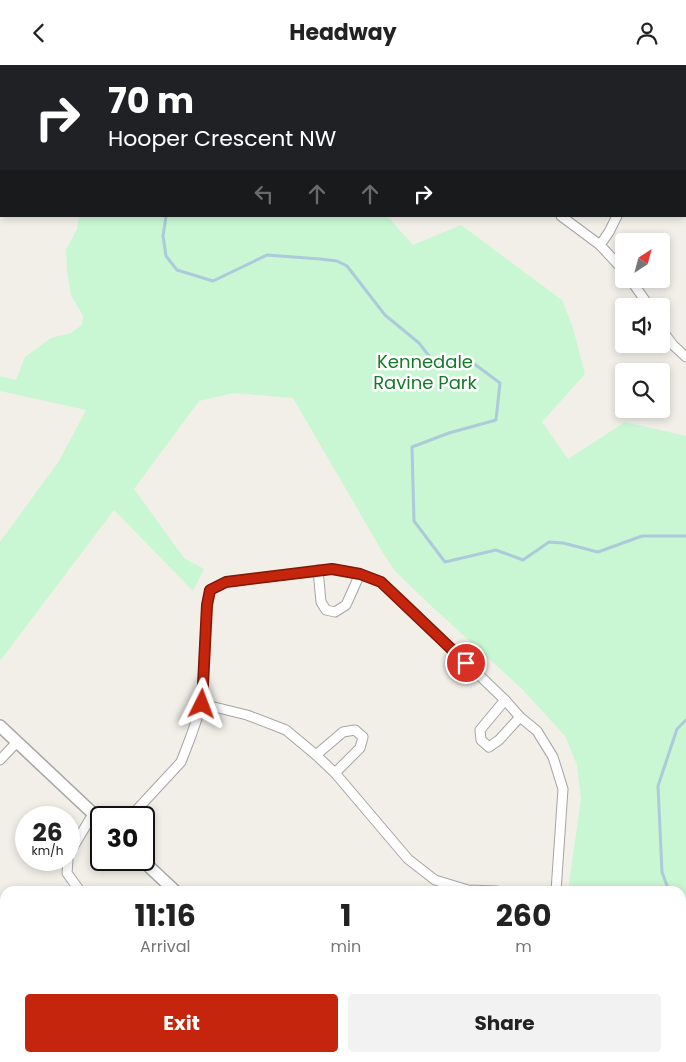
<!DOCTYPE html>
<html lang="en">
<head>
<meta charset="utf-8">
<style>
	body { margin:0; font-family:Poppins,sans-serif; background:#f2f2f2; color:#222; height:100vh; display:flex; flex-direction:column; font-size:19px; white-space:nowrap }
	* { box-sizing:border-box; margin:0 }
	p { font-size:16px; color:#767676 }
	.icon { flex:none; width:28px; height:28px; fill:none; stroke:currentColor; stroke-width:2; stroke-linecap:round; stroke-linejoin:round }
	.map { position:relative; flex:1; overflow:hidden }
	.drawer { position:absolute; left:0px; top:821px; width:686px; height:176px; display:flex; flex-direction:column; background:#fff; border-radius:15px 15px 0 0; box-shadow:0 2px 8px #0003 }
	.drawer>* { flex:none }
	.guide { position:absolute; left:0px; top:0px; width:686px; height:152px; box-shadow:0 2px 8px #0003; background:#202124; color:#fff; overflow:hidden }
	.needle { width:32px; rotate:36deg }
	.fabs { position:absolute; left:615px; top:168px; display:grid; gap:10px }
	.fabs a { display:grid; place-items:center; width:55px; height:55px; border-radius:5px; background:#fff; box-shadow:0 2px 8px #0003; font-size:25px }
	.speed { position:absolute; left:15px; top:741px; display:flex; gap:10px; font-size:25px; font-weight:700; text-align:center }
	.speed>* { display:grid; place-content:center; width:65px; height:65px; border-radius:50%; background:#fff; box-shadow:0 2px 8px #0003; line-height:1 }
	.speed small { font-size:12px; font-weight:400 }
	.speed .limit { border:2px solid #111; border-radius:8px; background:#fff; color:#111 }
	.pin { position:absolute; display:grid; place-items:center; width:42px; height:42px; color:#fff; margin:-21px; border:2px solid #fff; border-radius:50%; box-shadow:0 1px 5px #0007 }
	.me { position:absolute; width:55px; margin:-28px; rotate:3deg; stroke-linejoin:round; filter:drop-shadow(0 0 4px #0008) }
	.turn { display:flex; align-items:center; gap:18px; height:105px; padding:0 25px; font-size:22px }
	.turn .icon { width:65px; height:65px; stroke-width:2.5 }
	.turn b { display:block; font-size:35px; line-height:42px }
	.lanes { display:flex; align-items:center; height:48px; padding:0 25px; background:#0003; justify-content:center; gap:25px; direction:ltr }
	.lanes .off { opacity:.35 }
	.eta { display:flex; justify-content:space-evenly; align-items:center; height:85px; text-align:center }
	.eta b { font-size:30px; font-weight:700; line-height:35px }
	.primary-button { display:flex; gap:10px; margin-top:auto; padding:10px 25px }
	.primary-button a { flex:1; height:58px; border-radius:5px; background:#c5250d; color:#fff; font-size:20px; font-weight:700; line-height:58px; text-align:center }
	.primary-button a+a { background:#f2f2f2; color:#222 }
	header { display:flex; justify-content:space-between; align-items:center; height:65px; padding:0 25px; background:#fff; font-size:22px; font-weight:700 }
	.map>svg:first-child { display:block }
</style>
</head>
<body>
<header><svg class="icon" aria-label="back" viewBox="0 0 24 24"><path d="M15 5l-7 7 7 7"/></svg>Headway<svg class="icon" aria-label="person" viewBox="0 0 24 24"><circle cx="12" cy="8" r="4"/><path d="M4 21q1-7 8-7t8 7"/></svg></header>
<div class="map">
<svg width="686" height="997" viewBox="0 0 686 997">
	<rect width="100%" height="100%" fill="#f1efe8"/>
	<g fill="#c9f7d3">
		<path d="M 0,0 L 326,0 L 325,1 L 1,1 L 1,80 L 0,79 Z"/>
		<path d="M 79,151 L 387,151 L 413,180 L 461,160 L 562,235 L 573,263 L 585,309 L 542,357 L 568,394 L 625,357 L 686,371 L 686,997 L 619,997 L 615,993 L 681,992 L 681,826 L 568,826 L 581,734 L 577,700 L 565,671 L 523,625 L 427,537 L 395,506 L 383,488 L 293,333 L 234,328 L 199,336 L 134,424 L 184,493 L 204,504 L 193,526 L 114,445 L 0,596 L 0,477 L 59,396 L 86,345 L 0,326 L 0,311 L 16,315 L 25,292 L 51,273 L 71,268 L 82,260 L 83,251 L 71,230 L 67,207 L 66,185 L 77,164 Z"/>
	</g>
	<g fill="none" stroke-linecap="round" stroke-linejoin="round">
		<g stroke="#accadb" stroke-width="3">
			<path d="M 239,1 L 239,0"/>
			<path d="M 166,151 L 163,171 L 166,191 L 177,205 L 213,216 L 267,190 L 320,194 L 337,196 L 347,201 L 385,250 L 419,278 L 436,300 L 469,295 L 500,318 L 496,355 L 449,368 L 412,382 L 414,456 L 445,497 L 496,485 L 523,495 L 549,477 L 563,478 L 598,487 L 642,471 L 686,471"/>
			<path d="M 669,826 L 662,807 L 658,721 L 677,664 L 686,655"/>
			<path d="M 681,858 L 686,870"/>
		</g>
		<g stroke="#a5a5a5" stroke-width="11">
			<g id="minor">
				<path d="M 396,1 L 396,0"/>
				<path d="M 536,1 L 537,0"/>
				<path d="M 561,151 L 600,180 L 624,206"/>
				<path d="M 600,180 L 609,167 L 617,151"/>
				<path d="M 630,214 L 649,241"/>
				<path d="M 661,264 L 673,280 L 686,292"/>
				<path d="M 318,505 L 321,537 L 326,545 L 335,547 L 346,540 L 360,509"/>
				<path d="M 505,635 L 480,665 L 481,675 L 489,682 L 499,675 L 520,652"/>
				<path d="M 202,639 L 247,650 L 286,665 L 316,690 L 335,708 L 408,794 L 435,815 L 468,825 L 497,826"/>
				<path d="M 316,690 L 343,667 L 355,665 L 363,672 L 360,683 L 335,708"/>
				<path d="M 0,695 L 17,677"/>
				<path d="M 130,752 L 181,697 L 191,671 L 202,639 L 207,540 L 210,525 L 226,517 L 332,504 L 360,509 L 381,517 L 403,537 L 505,635 L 520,652 L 537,666 L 553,692 L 563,724 L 556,826"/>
				<path d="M 69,789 L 93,749"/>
				<path d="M 68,795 L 67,808 L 80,826"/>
				<path d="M 0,866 L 5,873"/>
				<path d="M 512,997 L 516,992"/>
			</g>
		</g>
		<g stroke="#a5a5a5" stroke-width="14">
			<g id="tertiary">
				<path d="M 0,661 L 101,756"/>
				<path d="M 142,795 L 175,826"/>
				<path d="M 349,992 L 353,997"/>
			</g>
		</g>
		<use href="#minor" stroke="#fff" stroke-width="9"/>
		<use href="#tertiary" stroke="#fff" stroke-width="11"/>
	</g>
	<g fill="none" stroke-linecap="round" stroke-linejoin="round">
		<g stroke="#801808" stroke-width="12">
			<path id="route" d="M 202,639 L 207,540 L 210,525 L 226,517 L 332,504 L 360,509 L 381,517 L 466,598"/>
		</g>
		<use href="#route" stroke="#c5250d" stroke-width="9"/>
	</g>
	<g text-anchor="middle" stroke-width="5" stroke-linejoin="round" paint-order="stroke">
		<g font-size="18" fill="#137b29" stroke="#fff">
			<text x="425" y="303">Kennedale<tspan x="425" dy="21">Ravine Park</tspan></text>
		</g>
	</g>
</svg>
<div class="fabs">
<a><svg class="needle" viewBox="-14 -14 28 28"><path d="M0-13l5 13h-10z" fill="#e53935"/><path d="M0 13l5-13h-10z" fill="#767676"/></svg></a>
<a><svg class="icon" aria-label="sound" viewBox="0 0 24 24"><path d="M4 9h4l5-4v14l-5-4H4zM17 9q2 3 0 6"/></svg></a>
<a><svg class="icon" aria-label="search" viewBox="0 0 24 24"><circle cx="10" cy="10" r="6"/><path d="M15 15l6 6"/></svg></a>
</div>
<div class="speed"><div>26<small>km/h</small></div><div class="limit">30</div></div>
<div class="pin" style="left:466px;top:598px;background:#d93025"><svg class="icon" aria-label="arrive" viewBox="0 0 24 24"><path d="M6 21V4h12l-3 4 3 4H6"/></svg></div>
<svg class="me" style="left:202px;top:639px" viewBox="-20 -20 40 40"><path d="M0-17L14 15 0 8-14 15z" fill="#c5250d" stroke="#fff" stroke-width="4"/></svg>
<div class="guide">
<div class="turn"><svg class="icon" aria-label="right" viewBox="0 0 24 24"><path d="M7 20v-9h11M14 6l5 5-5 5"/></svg><div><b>70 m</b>Hooper Crescent NW</div></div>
<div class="lanes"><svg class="icon off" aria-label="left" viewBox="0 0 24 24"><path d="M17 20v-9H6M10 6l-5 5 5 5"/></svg><svg class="icon off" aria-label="ahead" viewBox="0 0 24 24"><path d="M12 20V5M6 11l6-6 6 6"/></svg><svg class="icon off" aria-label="ahead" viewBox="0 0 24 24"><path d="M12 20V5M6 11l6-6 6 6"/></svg><svg class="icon" aria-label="right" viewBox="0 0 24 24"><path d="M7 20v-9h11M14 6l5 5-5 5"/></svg></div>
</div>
<section class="drawer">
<div class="eta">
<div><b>11:16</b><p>Arrival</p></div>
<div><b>1</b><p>min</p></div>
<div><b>260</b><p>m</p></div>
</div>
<div class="primary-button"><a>Exit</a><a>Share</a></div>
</section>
</div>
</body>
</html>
